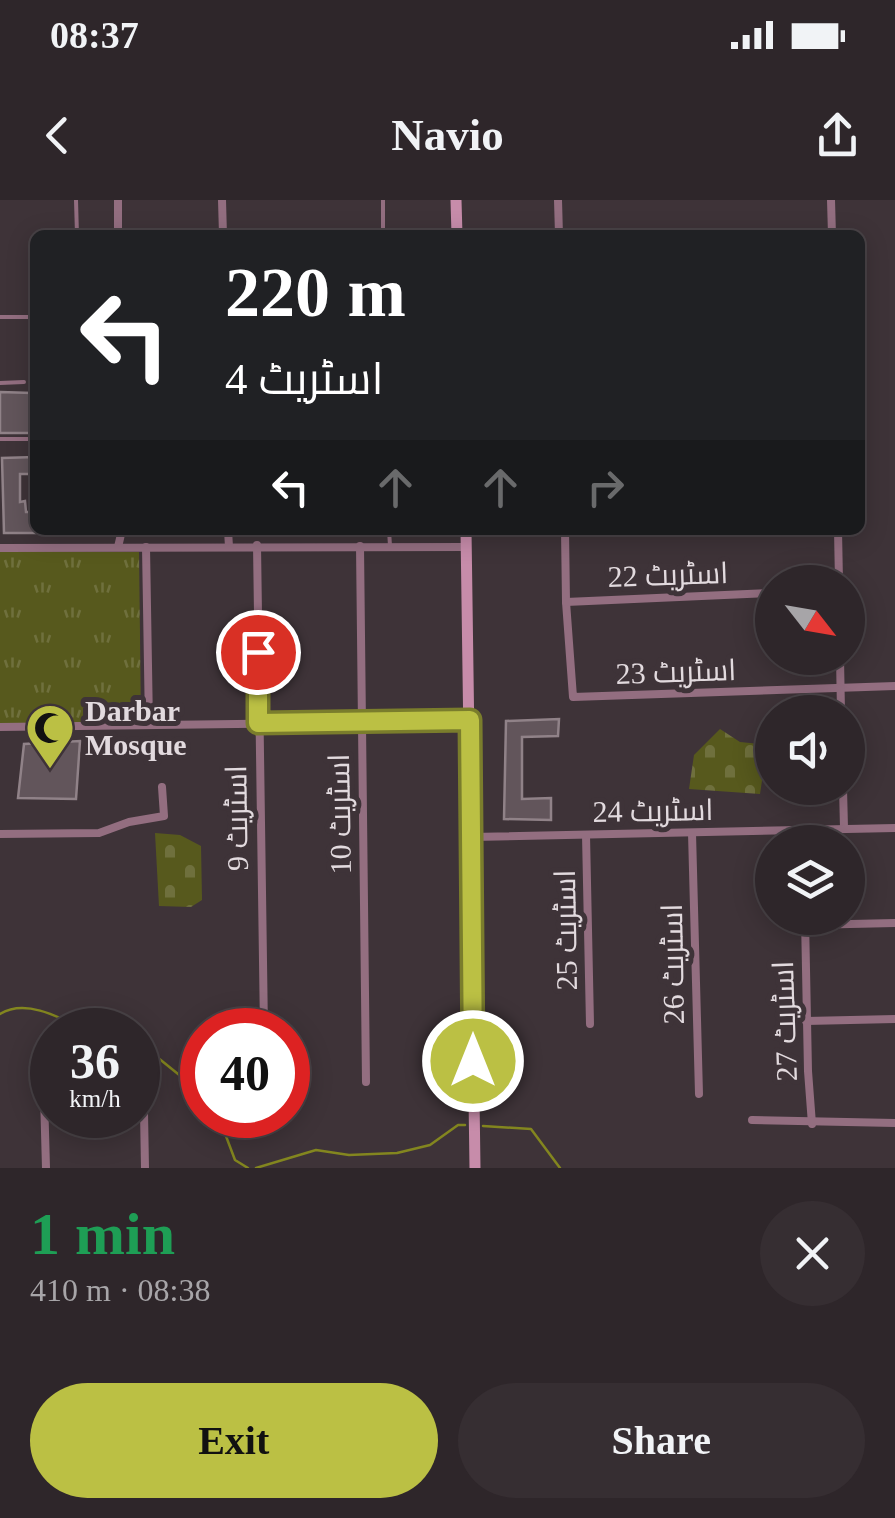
<!DOCTYPE html>
<html lang="en">
<head>
<meta charset="utf-8">
<style>
	body { margin:0; font-family:"Times New Roman",Cairo,serif; background:#362e32; color:#f1f3f6; height:100vh; display:flex; flex-direction:column; font-size:38px; white-space:nowrap }
	* { box-sizing:border-box; margin:0 }
	p { font-size:32px; color:#a7a5a8 }
	.icon { flex:none; width:55px; height:55px; fill:none; stroke:currentColor; stroke-width:2; stroke-linecap:round; stroke-linejoin:round }
	.map { position:relative; height:968px; overflow:hidden }
	.drawer { display:flex; flex-direction:column; background:#2e262a; flex:1 }
	.drawer>* { flex:none }
	.top-card { position:absolute; left:30px; top:30px; width:835px; height:305px; border-radius:15px; box-shadow:0 5px 25px #0003,0 0 0 2px #494347; background:#202124; color:#fff; overflow:hidden }
	.needle { width:65px; rotate:121deg }
	.tools { position:absolute; left:755px; top:365px; display:grid; gap:20px }
	.tools a { display:grid; place-items:center; width:110px; height:110px; border-radius:50%; background:#2e262a; box-shadow:0 5px 25px #0003,0 0 0 2px #494347; font-size:50px }
	.speed { position:absolute; left:30px; top:808px; display:flex; gap:20px; font-size:50px; font-weight:700; text-align:center }
	.speed>* { display:grid; place-content:center; width:130px; height:130px; border-radius:50%; background:#2e262a; box-shadow:0 5px 25px #0003,0 0 0 2px #494347; line-height:1 }
	.speed small { font-size:25px; font-weight:400 }
	.speed .limit { border:15px solid #d22; background:#fff; color:#111 }
	.pin { position:absolute; display:grid; place-items:center; width:85px; height:85px; color:#fff; margin:-42px; border:5px solid #fff; border-radius:50%; box-shadow:0 2px 10px #0007 }
	.me { position:absolute; width:110px; margin:-55px; rotate:0deg; stroke-linejoin:round; filter:drop-shadow(0 0 8px #0008) }
	.turn { display:flex; align-items:center; gap:35px; height:210px; padding:0 30px; font-size:45px }
	.turn .icon { width:130px; height:130px; stroke-width:2.5 }
	.turn b { display:block; font-size:70px; line-height:85px }
	.lanes { display:flex; align-items:center; height:95px; padding:0 30px; background:#0003; justify-content:center; gap:50px; direction:ltr }
	.lanes .off { opacity:.35 }
	.round { display:grid; place-items:center; flex:none; width:105px; height:105px; border-radius:52px; background:#362e32 }
	.headline { display:flex; align-items:center; justify-content:space-between; height:170px; padding:0 30px }
	h1 { font-size:60px; font-weight:800; line-height:75px; color:#1e9e55 }
	.primary-button { display:flex; gap:20px; margin-top:auto; padding:20px 30px }
	.primary-button a { flex:1; height:115px; border-radius:60px; background:#bbc044; color:#111; font-size:40px; font-weight:800; line-height:115px; text-align:center }
	.primary-button a+a { background:#362e32; color:#f1f3f6 }
	.status { display:flex; justify-content:space-between; align-items:center; height:70px; padding:0 50px; background:#2e262a; direction:ltr }
	.status svg { height:28px; fill:currentColor }
	header { display:flex; justify-content:space-between; align-items:center; height:130px; padding:0 30px; background:#2e262a; font-size:45px; font-weight:800 }
	.map>svg:first-child { display:block }
</style>
</head>
<body>
<div class="status"><b>08:37</b><svg viewBox="0 0 49 12"><path d="M0 12V9h3v3zM5 12V6h3v6zM10 12V3h3v9zM15 12V0h3v12zM26 1h20v11H26zM47 4h2v5h-2z"/></svg></div>
<header><svg class="icon" aria-label="back" viewBox="0 0 24 24"><path d="M15 5l-7 7 7 7"/></svg>Navio<svg class="icon" aria-label="share" viewBox="0 0 24 24"><path d="M12 15V3M7 8l5-5 5 5M5 13v7h14v-7"/></svg></header>
<div class="map">
<svg width="895" height="968" viewBox="0 0 895 968">
	<defs>
		<pattern id="cemetery-stones" width="16" height="16" patternUnits="userSpaceOnUse" patternTransform="scale(2.5)"><rect width="16" height="16" fill="#57591d"/><path d="M2 7V4a2 2 0 0 1 4 0v3zM10 15v-3a2 2 0 0 1 4 0v3z" fill="#6f703d"/></pattern>
		<pattern id="park-tufts" width="24" height="20" patternUnits="userSpaceOnUse" patternTransform="scale(2.5)"><rect width="24" height="20" fill="#57591d"/><path d="M3 7l-1-3M5 7V3M7 7l1-3M15 17l-1-3M17 17v-4M19 17l1-3" fill="none" stroke="#6f703d"/></pattern>
	</defs>
	<rect width="100%" height="100%" fill="#3e3338"/>
	<g fill="url(#cemetery-stones)">
		<path d="M 720,529 L 740,542 L 760,544 L 766,554 L 760,594 L 689,589 L 694,555 Z"/>
		<path d="M 155,633 L 180,635 L 201,646 L 202,700 L 191,707 L 159,706 Z"/>
	</g>
	<path fill="url(#park-tufts)" d="M 0,351 L 139,352 L 141,521 L 0,524 Z"/>
	<g fill="none" stroke-linecap="round" stroke-linejoin="round">
		<g stroke="#83861f" stroke-width="2.5">
			<path d="M 0,814 C 26,798 61,818 85,830"/>
			<path d="M 138,857 L 157,857 L 183,878 L 202,888"/>
			<path d="M 218,915 L 235,960 L 248,968"/>
			<path d="M 483,926 L 531,929 L 560,968"/>
			<path d="M 256,968 L 316,950 L 349,955 L 397,953 L 430,945 L 458,925 L 465,925"/>
		</g>
	</g>
	<g fill="#62555b" stroke="#908288" stroke-width="2.5">
		<path d="M 0,192 L 32,193 L 31,233 L 0,233 Z"/>
		<path d="M 35,257 L 35,274 L 20,274 L 20,302 L 25,301 L 26,312 L 35,312 L 35,333 L 4,333 L 2,258 Z"/>
		<path d="M 559,519 L 558,536 L 522,537 L 522,599 L 551,598 L 551,620 L 504,619 L 506,521 Z"/>
		<path d="M 80,541 L 76,599 L 18,598 L 24,544 Z"/>
	</g>
	<g fill="none" stroke-linecap="round" stroke-linejoin="round">
		<g stroke="#936e80" stroke-width="4">
			<path d="M 76,0 L 77,35"/>
			<path d="M 383,0 L 383,35"/>
			<path d="M 0,117 L 35,117"/>
			<path d="M 0,183 L 24,182"/>
			<path d="M 0,239 L 35,239"/>
			<path d="M 389,330 L 390,346"/>
		</g>
		<g stroke="#936e80" stroke-width="8">
			<path d="M 118,0 L 118,35"/>
			<path d="M 222,0 L 223,35"/>
			<path d="M 558,0 L 559,35"/>
			<path d="M 831,0 L 832,35"/>
			<path d="M 228,330 L 229,347"/>
			<path d="M 565,330 L 566,402 L 573,497 L 895,486"/>
			<path d="M 838,330 L 839,382"/>
			<path d="M 257,345 L 264,830"/>
			<path d="M 360,346 L 366,882"/>
			<path d="M 118,347 L 122,330"/>
			<path d="M 146,347 L 149,525"/>
			<path d="M 0,348 L 466,347"/>
			<path d="M 566,402 L 772,393"/>
			<path d="M 840,458 L 841,512"/>
			<path d="M 0,527 L 470,521"/>
			<path d="M 843,588 L 844,628"/>
			<path d="M 692,633 L 699,894"/>
			<path d="M 0,634 L 99,633 L 129,622 L 164,616 L 162,587"/>
			<path d="M 586,635 L 590,824"/>
			<path d="M 472,637 L 895,628"/>
			<path d="M 805,718 L 808,871 L 812,924"/>
			<path d="M 806,725 L 895,723"/>
			<path d="M 806,821 L 895,819"/>
			<path d="M 44,895 L 46,968"/>
			<path d="M 144,912 L 145,968"/>
			<path d="M 752,920 L 895,923"/>
		</g>
		<g stroke="#c78caa" stroke-width="11">
			<path d="M 456,0 L 457,35"/>
			<path d="M 466,330 L 475,968"/>
		</g>
	</g>
	<g fill="none" stroke-linecap="round" stroke-linejoin="round">
		<g stroke="#7a7d2c" stroke-width="25">
			<path id="route" d="M 258,452 L 258,523 L 470,520 L 473,861"/>
		</g>
		<use href="#route" stroke="#bbc044" stroke-width="18"/>
	</g>
	<defs>
		<g id="mosque-pin" transform="scale(2.5)"><path d="M0 17L-7.5 6A9.5 9.5 0 1 1 7.5 6Z" fill="#bbc044" stroke="#3e3338"/><path d="M3.5-4.9A6 6 0 1 0 3.5 4.9A5 5 0 1 1 3.5-4.9Z" fill="#111"/></g>
	</defs>
	<g fill-rule="evenodd">
		<use href="#mosque-pin" x="50" y="528"/>
	</g>
	<g text-anchor="middle" stroke-width="10" stroke-linejoin="round" paint-order="stroke">
		<g font-size="30" fill="#e2dade" stroke="#3e3338">
			<text transform="translate(668 375) rotate(-2)" y="10">اسٹریٹ 22</text>
			<text transform="translate(676 472) rotate(-2)" y="10">اسٹریٹ 23</text>
			<text transform="translate(653 611) rotate(-1)" y="10">اسٹریٹ 24</text>
			<text transform="translate(340 614) rotate(-91)" y="10">اسٹریٹ 10</text>
			<text transform="translate(237 618) rotate(-91)" y="10">اسٹریٹ 9</text>
			<text transform="translate(566 730) rotate(-91)" y="10">اسٹریٹ 25</text>
			<text transform="translate(673 764) rotate(-91)" y="10">اسٹریٹ 26</text>
			<text transform="translate(785 821) rotate(-92)" y="10">اسٹریٹ 27</text>
		</g>
		<g font-size="30" font-weight="bold" fill="#e2dade" stroke="#3e3338" text-anchor="start">
			<text x="85" y="521">Darbar<tspan x="85" dy="34">Mosque</tspan></text>
		</g>
	</g>
</svg>
<div class="tools">
<a><svg class="needle" viewBox="-14 -14 28 28"><path d="M0-13l5 13h-10z" fill="#e53935"/><path d="M0 13l5-13h-10z" fill="#a7a5a8"/></svg></a>
<a><svg class="icon" aria-label="sound" viewBox="0 0 24 24"><path d="M4 9h4l5-4v14l-5-4H4zM17 9q2 3 0 6"/></svg></a>
<a><svg class="icon" aria-label="layers" viewBox="0 0 24 24"><path d="M12 4l9 5-9 5-9-5zM3 14l9 5 9-5"/></svg></a>
</div>
<div class="speed"><div>36<small>km/h</small></div><div class="limit">40</div></div>
<div class="pin" style="left:258px;top:452px;background:#d93025"><svg class="icon" aria-label="arrive" viewBox="0 0 24 24"><path d="M6 21V4h12l-3 4 3 4H6"/></svg></div>
<svg class="me" style="left:473px;top:861px" viewBox="-20 -20 40 40"><circle r="17" fill="#bbc044" stroke="#fff" stroke-width="3"/><path d="M0-11L8 9 0 5-8 9z" fill="#fff"/></svg>
<div class="top-card">
<div class="turn"><svg class="icon" aria-label="left" viewBox="0 0 24 24"><path d="M17 20v-9H6M10 6l-5 5 5 5"/></svg><div><b>220 m</b>اسٹریٹ 4</div></div>
<div class="lanes"><svg class="icon" aria-label="left" viewBox="0 0 24 24"><path d="M17 20v-9H6M10 6l-5 5 5 5"/></svg><svg class="icon off" aria-label="ahead" viewBox="0 0 24 24"><path d="M12 20V5M6 11l6-6 6 6"/></svg><svg class="icon off" aria-label="ahead" viewBox="0 0 24 24"><path d="M12 20V5M6 11l6-6 6 6"/></svg><svg class="icon off" aria-label="right" viewBox="0 0 24 24"><path d="M7 20v-9h11M14 6l5 5-5 5"/></svg></div>
</div>
</div>
<section class="drawer">
<div class="headline"><div><h1>1 min</h1><p>410 m · 08:38</p></div><a class="round"><svg class="icon" aria-label="close" viewBox="0 0 24 24"><path d="M6 6l12 12M18 6L6 18"/></svg></a></div>
<div class="primary-button"><a>Exit</a><a>Share</a></div>
</section>
</body>
</html>
